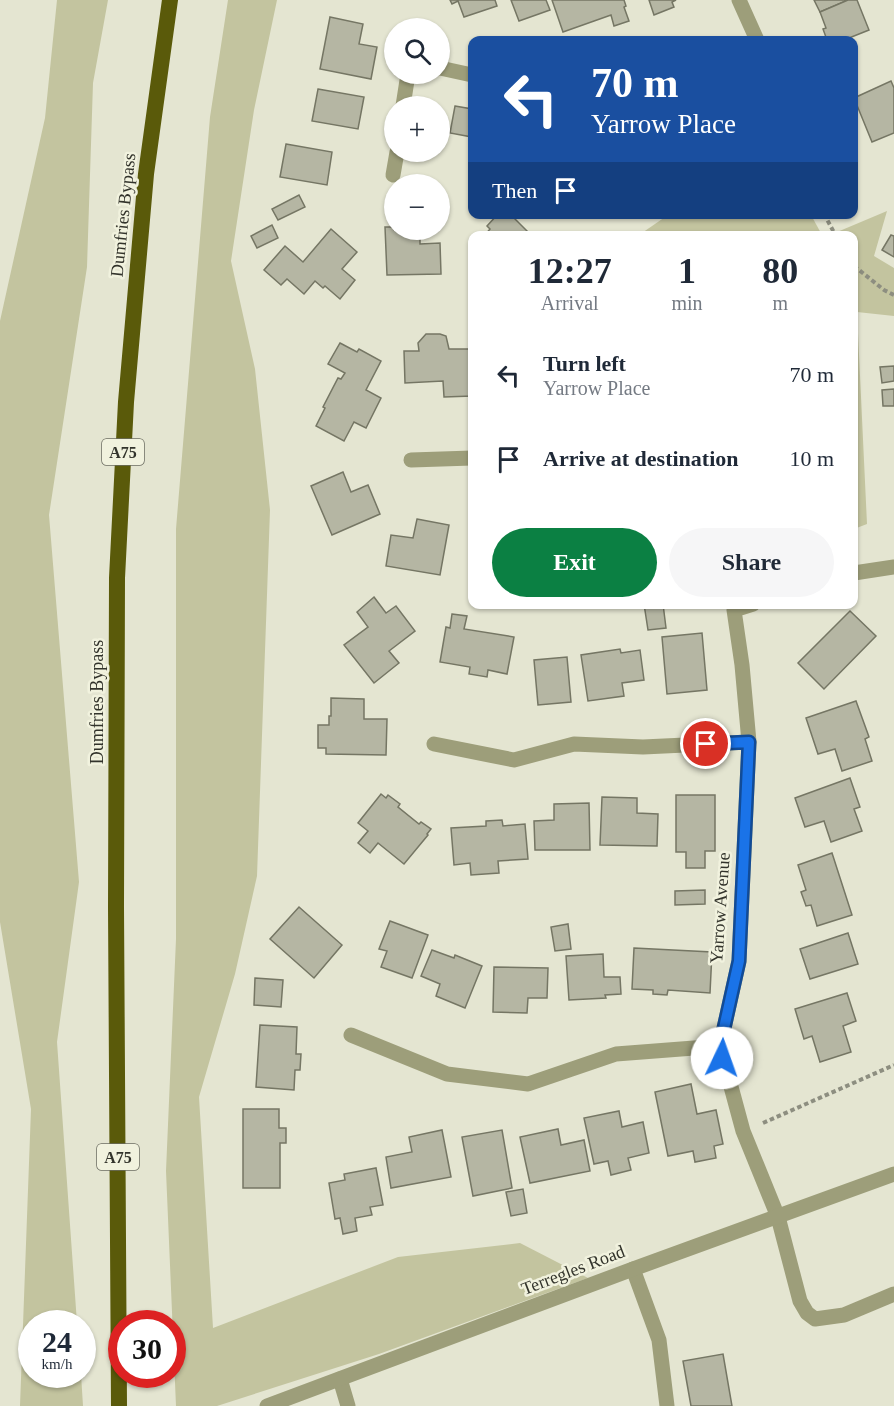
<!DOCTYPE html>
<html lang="en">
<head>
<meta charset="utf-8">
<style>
	body { margin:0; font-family:Georgia,serif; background:#f6f6f7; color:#1f2937; height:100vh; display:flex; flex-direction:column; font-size:22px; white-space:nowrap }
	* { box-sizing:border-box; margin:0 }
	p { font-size:20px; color:#747a83 }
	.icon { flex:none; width:33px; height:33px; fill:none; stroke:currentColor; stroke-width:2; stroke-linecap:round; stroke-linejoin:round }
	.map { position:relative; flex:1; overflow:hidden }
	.side { position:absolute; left:468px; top:231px; width:390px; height:378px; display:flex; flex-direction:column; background:#fff; border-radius:12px; box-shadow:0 2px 4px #0004 }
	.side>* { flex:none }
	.hud { position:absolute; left:468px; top:36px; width:390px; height:183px; border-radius:12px; box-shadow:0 2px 4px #0004; background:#1a4fa0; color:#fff; overflow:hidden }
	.tools { position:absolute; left:384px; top:18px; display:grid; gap:12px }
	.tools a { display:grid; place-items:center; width:66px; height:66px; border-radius:50%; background:#fff; box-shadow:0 2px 4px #0004; font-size:30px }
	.speed { position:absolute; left:18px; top:1310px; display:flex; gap:12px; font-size:30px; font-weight:700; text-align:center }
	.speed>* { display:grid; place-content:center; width:78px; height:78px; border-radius:50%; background:#fff; box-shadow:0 2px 4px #0004; line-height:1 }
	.speed small { font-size:15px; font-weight:400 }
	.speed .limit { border:9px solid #d22; background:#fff; color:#111 }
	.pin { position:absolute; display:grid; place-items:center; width:51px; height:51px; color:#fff; margin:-26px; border:3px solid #fff; border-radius:50%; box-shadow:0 2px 6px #0007 }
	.me { position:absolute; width:66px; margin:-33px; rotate:3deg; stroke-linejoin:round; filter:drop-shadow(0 0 4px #0008) }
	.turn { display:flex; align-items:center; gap:21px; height:126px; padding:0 24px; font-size:27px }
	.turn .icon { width:78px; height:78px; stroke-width:2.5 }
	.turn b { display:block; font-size:42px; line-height:51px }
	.then { display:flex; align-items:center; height:57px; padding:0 24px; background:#0003; gap:12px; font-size:22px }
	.eta { display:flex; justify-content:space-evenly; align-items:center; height:102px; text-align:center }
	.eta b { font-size:36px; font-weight:600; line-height:42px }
	.action { display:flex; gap:12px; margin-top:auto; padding:12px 24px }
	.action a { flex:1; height:69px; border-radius:36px; background:#0b8043; color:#fff; font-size:24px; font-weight:600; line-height:69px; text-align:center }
	.action a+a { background:#f6f6f7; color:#1f2937 }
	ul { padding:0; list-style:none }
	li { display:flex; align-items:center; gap:18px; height:84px; padding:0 24px }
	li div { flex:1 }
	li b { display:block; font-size:22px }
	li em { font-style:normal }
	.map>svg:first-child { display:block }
</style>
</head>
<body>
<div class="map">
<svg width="894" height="1406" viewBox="0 0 894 1406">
	<rect width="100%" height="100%" fill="#e4e5d1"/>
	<g fill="#c3c49f">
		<path d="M 57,0 L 108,0 L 93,83 L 87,267 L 49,515 L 79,882 L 57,1042 L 77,1323 L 32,1323 L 32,1374 L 81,1374 L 83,1406 L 20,1406 L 31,1109 L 0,922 L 0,321 L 45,118 Z"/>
		<path d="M 228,0 L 277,0 L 254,110 L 231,261 L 255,369 L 270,510 L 257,876 L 235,974 L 199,1097 L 213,1328 L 398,1257 L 520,1243 L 588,1278 L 379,1354 L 217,1406 L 176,1406 L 166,1171 L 176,939 L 176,529 L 210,117 Z"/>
		<path d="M 887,211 L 874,256 L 894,268 L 894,316 L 857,312 L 867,524 L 854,529 L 854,236 L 830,235 Z"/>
		<path d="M 668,215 L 811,215 L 822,235 L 639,235 Z"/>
	</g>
	<g fill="#b5b6a3" stroke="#757664" stroke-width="1.5">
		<path d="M 450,0 L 495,0 L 497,6 L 464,17 L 458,1 L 452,4 Z"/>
		<path d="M 511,0 L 546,0 L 550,10 L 519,21 Z"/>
		<path d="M 552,0 L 624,0 L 626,6 L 624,7 L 629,21 L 614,26 L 611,15 L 563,32 Z"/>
		<path d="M 649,0 L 676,0 L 672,2 L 674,7 L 654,15 Z"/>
		<path d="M 814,0 L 848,0 L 820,12 Z"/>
		<path d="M 848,0 L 857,0 L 869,30 L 844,40 L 827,40 L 823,29 L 826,28 L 820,12 Z"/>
		<path d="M 330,17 L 363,24 L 359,44 L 377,47 L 371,79 L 320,69 Z"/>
		<path d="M 891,81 L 894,88 L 894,133 L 872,142 L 854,98 Z"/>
		<path d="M 318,89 L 364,97 L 358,129 L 312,121 Z"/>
		<path d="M 455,106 L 472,109 L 472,137 L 450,133 Z"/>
		<path d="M 286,144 L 332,152 L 327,185 L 280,177 Z"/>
		<path d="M 299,195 L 305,207 L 278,220 L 272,209 Z"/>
		<path d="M 498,214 L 502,217 L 504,214 L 510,214 L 532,236 L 484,236 L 490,229 L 487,226 Z"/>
		<path d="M 272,225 L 278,238 L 257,248 L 251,236 Z"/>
		<path d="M 385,227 L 394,227 L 394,230 L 420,230 L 420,244 L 440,243 L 441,274 L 387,275 Z"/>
		<path d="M 331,229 L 357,252 L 342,269 L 355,280 L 340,299 L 325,286 L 323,288 L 315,281 L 304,294 L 287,279 L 281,285 L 264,270 L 285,246 L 303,262 Z"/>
		<path d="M 891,235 L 894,236 L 894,257 L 882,250 Z"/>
		<path d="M 426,334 L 440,334 L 446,336 L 449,349 L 472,349 L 472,396 L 444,397 L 443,381 L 405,383 L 404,351 L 419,351 L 418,343 Z"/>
		<path d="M 340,343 L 357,352 L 359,349 L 381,361 L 366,390 L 381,398 L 366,428 L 354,422 L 344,441 L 316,426 L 325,408 L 323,407 L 338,378 L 341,379 L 345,373 L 328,364 Z"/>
		<path d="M 894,366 L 894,381 L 882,383 L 880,367 Z"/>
		<path d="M 894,389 L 894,406 L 883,406 L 882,390 Z"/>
		<path d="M 343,472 L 351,492 L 368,485 L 380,514 L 332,535 L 311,486 Z"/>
		<path d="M 417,519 L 449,525 L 440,575 L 386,566 L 391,535 L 413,538 Z"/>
		<path d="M 374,597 L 386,613 L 396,606 L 415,631 L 389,651 L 399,663 L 374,683 L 344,645 L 368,627 L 357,612 Z"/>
		<path d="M 644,604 L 663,604 L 666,628 L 648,630 Z"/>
		<path d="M 850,611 L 876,636 L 824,689 L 798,663 Z"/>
		<path d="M 452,614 L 467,616 L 464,629 L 514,637 L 507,674 L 488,670 L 487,677 L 469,674 L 470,667 L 440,662 L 446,627 L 450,628 Z"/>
		<path d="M 702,633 L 707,690 L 667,694 L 662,637 Z"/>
		<path d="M 620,649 L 621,653 L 640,650 L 644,680 L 622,683 L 624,696 L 588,701 L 581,655 Z"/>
		<path d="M 567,657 L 571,702 L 538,705 L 534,660 Z"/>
		<path d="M 331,698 L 364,699 L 364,719 L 387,719 L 386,755 L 326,754 L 326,748 L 318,748 L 318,725 L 329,725 L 329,716 L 331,716 Z"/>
		<path d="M 856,701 L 869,737 L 865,739 L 872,761 L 842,771 L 835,749 L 818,754 L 806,718 Z"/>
		<path d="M 850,778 L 860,807 L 854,809 L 862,831 L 831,842 L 824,821 L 805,827 L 795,798 Z"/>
		<path d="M 381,794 L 386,798 L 388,795 L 400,804 L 398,807 L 419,824 L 421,822 L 431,829 L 427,834 L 428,835 L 404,864 L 378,843 L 370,853 L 358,843 L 368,831 L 358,823 Z"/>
		<path d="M 676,795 L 715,795 L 715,851 L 705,851 L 705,868 L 686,868 L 686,852 L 676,852 Z"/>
		<path d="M 602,797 L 637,798 L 637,813 L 658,814 L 657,846 L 600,845 Z"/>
		<path d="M 589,803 L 590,850 L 535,850 L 534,821 L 554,820 L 554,804 Z"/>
		<path d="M 502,820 L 503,826 L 525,824 L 528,859 L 498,861 L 499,873 L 471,875 L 470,863 L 454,865 L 451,828 L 486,826 L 486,821 Z"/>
		<path d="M 832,853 L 852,915 L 817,926 L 811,905 L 806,906 L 801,892 L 806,890 L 798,865 Z"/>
		<path d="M 705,890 L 705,904 L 675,905 L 675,891 Z"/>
		<path d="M 299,907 L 342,945 L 314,978 L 270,939 Z"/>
		<path d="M 390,921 L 428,935 L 412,978 L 381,967 L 387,951 L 379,949 Z"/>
		<path d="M 568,924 L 571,949 L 555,951 L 551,927 Z"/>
		<path d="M 848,933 L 858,964 L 810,979 L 800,949 Z"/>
		<path d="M 634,948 L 712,952 L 710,993 L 668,990 L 667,995 L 653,994 L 653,990 L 632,989 Z"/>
		<path d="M 432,950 L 454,958 L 455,955 L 482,966 L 465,1008 L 436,996 L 440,984 L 421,976 Z"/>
		<path d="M 603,954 L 604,977 L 620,977 L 621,994 L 605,995 L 606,998 L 569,1000 L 566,956 Z"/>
		<path d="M 494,967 L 548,968 L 547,998 L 528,998 L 527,1013 L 493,1012 Z"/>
		<path d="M 255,978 L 283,980 L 281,1007 L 254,1005 Z"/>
		<path d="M 847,993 L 856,1021 L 843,1026 L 851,1052 L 820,1062 L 812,1036 L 804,1039 L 795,1009 Z"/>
		<path d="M 260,1025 L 297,1027 L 296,1054 L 301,1054 L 300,1070 L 295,1070 L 294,1090 L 256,1087 Z"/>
		<path d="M 691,1084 L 697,1114 L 716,1110 L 723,1144 L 714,1146 L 716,1158 L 695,1162 L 693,1151 L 668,1156 L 655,1092 Z"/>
		<path d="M 243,1109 L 279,1109 L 279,1128 L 286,1128 L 286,1143 L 280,1143 L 280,1188 L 243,1188 Z"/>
		<path d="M 619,1111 L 622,1127 L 643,1122 L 649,1153 L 628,1158 L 631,1170 L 611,1175 L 608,1161 L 594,1164 L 584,1118 Z"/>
		<path d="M 558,1129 L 561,1145 L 584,1140 L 590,1171 L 530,1183 L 520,1137 Z"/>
		<path d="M 442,1130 L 451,1177 L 391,1188 L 386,1157 L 412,1152 L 409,1137 Z"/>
		<path d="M 502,1130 L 512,1188 L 473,1196 L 462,1137 Z"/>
		<path d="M 376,1168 L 383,1205 L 370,1207 L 372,1215 L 355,1218 L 357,1231 L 343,1234 L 340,1218 L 335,1219 L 329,1183 L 345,1180 L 344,1174 Z"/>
		<path d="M 523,1189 L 527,1213 L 511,1216 L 506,1192 Z"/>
		<path d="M 723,1354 L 732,1406 L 691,1406 L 683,1361 Z"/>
	</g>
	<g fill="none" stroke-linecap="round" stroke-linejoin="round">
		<g stroke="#8d8e80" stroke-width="4" stroke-dasharray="4.5 3" stroke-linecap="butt">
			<path d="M 824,214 L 836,236"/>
			<path d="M 854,266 L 884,290 L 894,295"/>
			<path d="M 763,1123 L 894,1065"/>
		</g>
		<g stroke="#9d9e7a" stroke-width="15">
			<path d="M 778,1217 L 800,1301 L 807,1313 L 815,1319 L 844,1315 L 894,1294"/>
			<path d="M 340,1379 L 348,1406"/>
		</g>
		<g stroke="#9d9e7a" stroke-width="15">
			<path d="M 739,0 L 757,40"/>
			<path d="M 440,68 L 472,75"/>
			<path d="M 403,106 L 408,74"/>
			<path d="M 393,175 L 397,152"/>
			<path d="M 411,460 L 472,458"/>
			<path d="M 854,573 L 894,567"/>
			<path d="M 753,604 L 734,610 L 742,665 L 749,742 L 739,961 L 720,1046 L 743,1131 L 778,1217"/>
			<path d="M 434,744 L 514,760 L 574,744 L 643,747 L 749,742"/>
			<path d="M 351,1035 L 447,1074 L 528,1084 L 616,1054 L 720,1046"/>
			<path d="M 633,1269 L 659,1340 L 667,1406"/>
		</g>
		<path stroke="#9d9e7a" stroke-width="15" d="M 267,1406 L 633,1269 L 894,1174"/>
		<path stroke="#5a5a0a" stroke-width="16" d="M 119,1406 L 116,907 L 117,578 L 126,402 L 146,174 L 170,0"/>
	</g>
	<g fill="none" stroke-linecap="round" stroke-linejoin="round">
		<g stroke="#114b97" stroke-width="15">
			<path id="route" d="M 706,744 L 749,742 L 739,961 L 720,1046 L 722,1058"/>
		</g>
		<use href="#route" stroke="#1a73e8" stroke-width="10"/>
	</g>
	<g text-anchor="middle" stroke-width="5" stroke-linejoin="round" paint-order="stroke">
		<g fill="#f1f2de" stroke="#6b6c61" stroke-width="1.5">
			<rect x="102" y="439" width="42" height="26" rx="4.5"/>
			<rect x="97" y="1144" width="42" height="26" rx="4.5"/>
		</g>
		<g font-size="16" font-weight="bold" fill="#32332b">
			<text x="123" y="458">A75</text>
			<text x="118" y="1163">A75</text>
		</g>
		<g font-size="18" fill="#32332b" stroke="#f1f2de">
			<text transform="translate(123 215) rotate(-84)" y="6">Dumfries Bypass</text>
			<text transform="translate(97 702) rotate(-90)" y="6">Dumfries Bypass</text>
			<text transform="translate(720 908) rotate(-86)" y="6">Yarrow Avenue</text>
			<text transform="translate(573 1270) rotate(-21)" y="6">Terregles Road</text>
		</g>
	</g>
</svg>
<div class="tools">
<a><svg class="icon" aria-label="search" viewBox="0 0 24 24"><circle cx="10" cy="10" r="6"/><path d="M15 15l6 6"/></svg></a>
<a>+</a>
<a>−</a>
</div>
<div class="speed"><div>24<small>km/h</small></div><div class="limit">30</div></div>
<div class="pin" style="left:706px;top:744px;background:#d93025"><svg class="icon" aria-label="arrive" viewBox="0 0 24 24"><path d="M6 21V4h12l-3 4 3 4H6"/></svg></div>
<svg class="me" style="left:722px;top:1058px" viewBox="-20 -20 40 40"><circle r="19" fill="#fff"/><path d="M0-13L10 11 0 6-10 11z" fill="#1a73e8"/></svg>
<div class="hud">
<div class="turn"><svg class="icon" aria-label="left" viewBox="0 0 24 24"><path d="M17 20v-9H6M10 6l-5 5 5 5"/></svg><div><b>70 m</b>Yarrow Place</div></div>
<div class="then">Then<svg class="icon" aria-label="arrive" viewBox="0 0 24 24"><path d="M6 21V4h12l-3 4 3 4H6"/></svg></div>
</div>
<section class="side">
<div class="eta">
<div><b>12:27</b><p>Arrival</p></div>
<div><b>1</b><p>min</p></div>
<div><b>80</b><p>m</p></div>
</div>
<ul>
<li><svg class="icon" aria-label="left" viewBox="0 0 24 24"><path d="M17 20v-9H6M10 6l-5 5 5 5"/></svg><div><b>Turn left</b><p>Yarrow Place</p></div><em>70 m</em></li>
<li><svg class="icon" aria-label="arrive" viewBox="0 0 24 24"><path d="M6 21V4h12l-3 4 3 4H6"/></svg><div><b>Arrive at destination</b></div><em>10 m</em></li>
</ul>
<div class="action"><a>Exit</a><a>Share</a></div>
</section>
</div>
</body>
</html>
